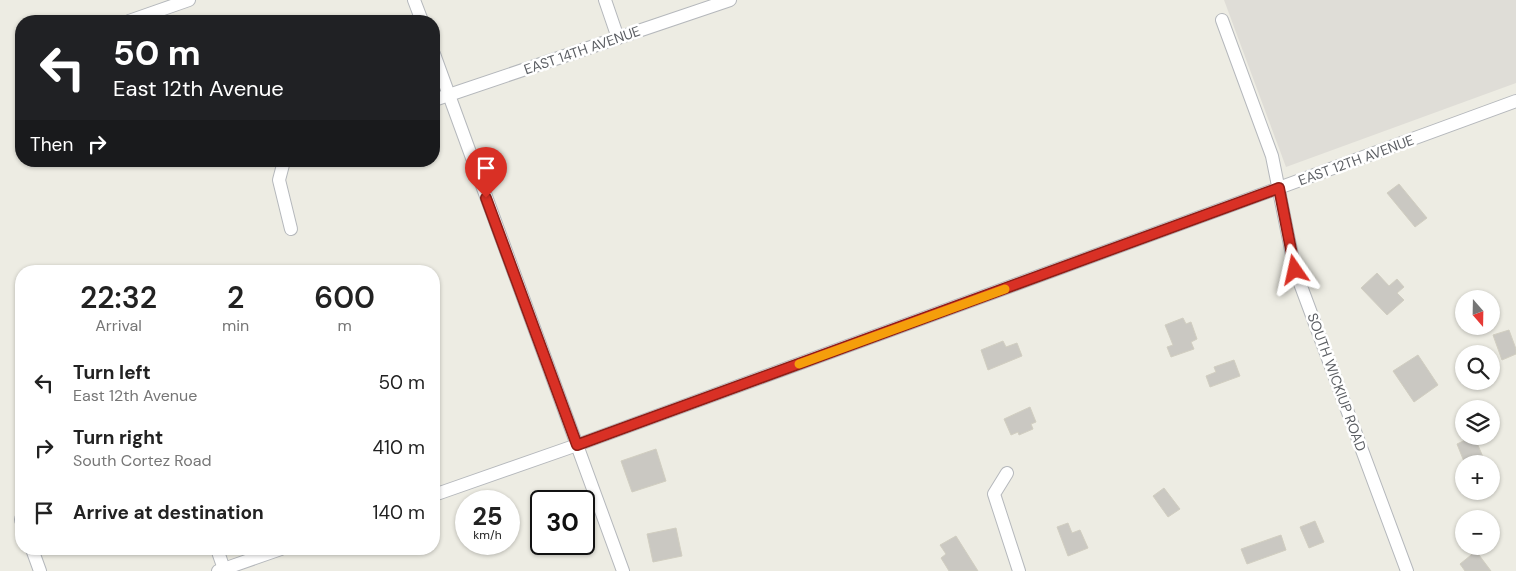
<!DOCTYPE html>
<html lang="en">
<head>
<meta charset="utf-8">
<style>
	body { margin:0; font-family:"DM Sans",sans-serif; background:#f2f2f2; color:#222; height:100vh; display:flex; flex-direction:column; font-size:19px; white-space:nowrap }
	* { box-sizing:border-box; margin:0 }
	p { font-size:16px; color:#767676 }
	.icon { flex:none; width:28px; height:28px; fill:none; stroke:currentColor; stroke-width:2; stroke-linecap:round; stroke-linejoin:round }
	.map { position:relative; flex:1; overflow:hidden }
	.panel { position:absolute; left:15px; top:265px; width:425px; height:290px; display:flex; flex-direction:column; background:#fff; border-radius:20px; box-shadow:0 1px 4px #0004 }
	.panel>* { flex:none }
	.top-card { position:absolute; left:15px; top:15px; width:425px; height:152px; border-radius:20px; box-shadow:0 1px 4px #0004; background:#202124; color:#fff; overflow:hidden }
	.needle { width:32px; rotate:160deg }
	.fabs { position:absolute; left:1455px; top:290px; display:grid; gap:10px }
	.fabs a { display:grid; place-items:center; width:45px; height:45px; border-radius:50%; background:#fff; box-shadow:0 1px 4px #0004; font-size:25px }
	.speed { position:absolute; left:455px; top:490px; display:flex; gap:10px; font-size:25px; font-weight:700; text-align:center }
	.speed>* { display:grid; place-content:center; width:65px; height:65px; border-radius:50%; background:#fff; box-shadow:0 1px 4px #0004; line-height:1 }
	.speed small { font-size:12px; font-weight:400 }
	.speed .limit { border:2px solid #111; border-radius:8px; background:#fff; color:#111 }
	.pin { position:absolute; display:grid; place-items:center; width:42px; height:42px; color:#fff; margin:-51px -21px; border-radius:50% 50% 50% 0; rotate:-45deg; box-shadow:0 0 5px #0007 }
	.pin .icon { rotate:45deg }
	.me { position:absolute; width:55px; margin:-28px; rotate:349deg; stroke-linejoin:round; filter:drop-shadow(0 0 4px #0008) }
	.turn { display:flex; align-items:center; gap:18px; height:105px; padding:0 15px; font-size:22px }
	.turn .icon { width:65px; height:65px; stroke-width:2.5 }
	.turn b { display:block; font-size:35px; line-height:42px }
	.then { display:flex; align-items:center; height:48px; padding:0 15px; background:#0003; gap:10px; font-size:19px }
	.eta { display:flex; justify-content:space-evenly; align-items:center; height:85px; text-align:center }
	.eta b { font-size:30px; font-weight:600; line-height:35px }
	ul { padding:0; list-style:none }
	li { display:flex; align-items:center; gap:15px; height:65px; padding:0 15px }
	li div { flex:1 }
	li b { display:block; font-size:19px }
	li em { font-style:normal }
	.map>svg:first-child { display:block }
</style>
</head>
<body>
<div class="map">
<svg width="1516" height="571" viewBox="0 0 1516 571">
	<rect width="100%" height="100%" fill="#edece3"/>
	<path fill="#dfddd7" d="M 1224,0 L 1516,0 L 1516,83 L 1286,167 Z"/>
	<g fill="#cac8c2" stroke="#d1cec1">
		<path d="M 1399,184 L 1427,218 L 1415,227 L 1387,193 Z"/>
		<path d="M 1377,273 L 1389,286 L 1397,279 L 1404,287 L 1397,293 L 1404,300 L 1387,315 L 1361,288 Z"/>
		<path d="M 1183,318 L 1186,324 L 1191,322 L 1197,339 L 1191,342 L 1194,349 L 1171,357 L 1167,347 L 1173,345 L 1165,325 Z"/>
		<path d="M 1509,330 L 1516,349 L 1516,354 L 1502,360 L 1493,335 Z"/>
		<path d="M 1003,341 L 1006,347 L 1017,343 L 1022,356 L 988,370 L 981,350 Z"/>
		<path d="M 1418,355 L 1438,385 L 1414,402 L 1393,371 Z"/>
		<path d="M 1234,360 L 1240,376 L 1210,387 L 1206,376 L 1216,372 L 1214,367 Z"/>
		<path d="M 1030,407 L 1036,422 L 1031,424 L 1033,429 L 1019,435 L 1018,432 L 1011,435 L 1004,419 Z"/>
		<path d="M 1474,436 L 1486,464 L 1465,464 L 1457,444 Z"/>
		<path d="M 656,449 L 666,481 L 632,492 L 621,461 Z"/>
		<path d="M 1164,488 L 1180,509 L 1168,517 L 1153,496 Z"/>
		<path d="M 1315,521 L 1324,542 L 1309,548 L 1300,527 Z"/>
		<path d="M 1068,523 L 1072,533 L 1080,530 L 1088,548 L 1068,556 L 1057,527 Z"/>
		<path d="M 676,528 L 682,556 L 653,562 L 647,534 Z"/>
		<path d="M 1281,535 L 1286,550 L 1247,564 L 1241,549 Z"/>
		<path d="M 956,536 L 978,571 L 949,571 L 941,558 L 946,554 L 940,545 Z"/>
		<path d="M 1476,551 L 1491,571 L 1465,571 L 1460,564 Z"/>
	</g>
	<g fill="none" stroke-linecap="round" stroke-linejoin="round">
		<g stroke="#b5b8bc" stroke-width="14">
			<g id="street">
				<path d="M 414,0 L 422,21"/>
				<path d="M 605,0 L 618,38"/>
				<path d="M 1222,20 L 1272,156 L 1295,270 L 1407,571"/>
				<path d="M 129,21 L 189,0"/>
				<path d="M 434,54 L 623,571"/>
				<path d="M 434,100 L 730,0"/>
				<path d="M 284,161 L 279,180 L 291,229"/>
				<path d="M 1007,473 L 994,494 L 1019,571"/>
				<path d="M 434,495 L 577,445 L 1516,101"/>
				<path d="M 21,519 L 21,520"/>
				<path d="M 32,549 L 40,571"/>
				<path d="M 217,549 L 224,569"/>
				<path d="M 218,571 L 281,549"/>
			</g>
		</g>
		<use href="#street" stroke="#fff" stroke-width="12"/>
	</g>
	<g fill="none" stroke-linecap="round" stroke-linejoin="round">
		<g stroke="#8d1f18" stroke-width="12">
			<path id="route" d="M 486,198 L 577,445 L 1279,188 L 1295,270"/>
		</g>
		<use href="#route" stroke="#d93025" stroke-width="9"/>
		<path stroke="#f59e0b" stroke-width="9" d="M 799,364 L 1005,289"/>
	</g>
	<g text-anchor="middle" stroke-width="5" stroke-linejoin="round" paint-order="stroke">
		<g font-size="14" fill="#5b5e63" stroke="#fff">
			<text transform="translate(582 50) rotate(-19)" y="5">EAST 14TH AVENUE</text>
			<text transform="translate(1356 160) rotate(-20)" y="5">EAST 12TH AVENUE</text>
			<text transform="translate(1337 382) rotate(70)" y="5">SOUTH WICKIUP ROAD</text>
		</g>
	</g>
</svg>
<div class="fabs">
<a><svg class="needle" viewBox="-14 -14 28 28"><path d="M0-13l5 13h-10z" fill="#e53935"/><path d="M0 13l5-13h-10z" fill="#767676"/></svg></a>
<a><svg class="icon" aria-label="search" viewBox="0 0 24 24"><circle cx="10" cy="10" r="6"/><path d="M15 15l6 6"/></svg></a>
<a><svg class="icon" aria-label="layers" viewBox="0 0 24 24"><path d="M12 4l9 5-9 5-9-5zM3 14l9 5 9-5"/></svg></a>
<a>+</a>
<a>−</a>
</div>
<div class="speed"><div>25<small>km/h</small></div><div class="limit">30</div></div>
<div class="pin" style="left:486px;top:198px;background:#d93025"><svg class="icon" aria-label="arrive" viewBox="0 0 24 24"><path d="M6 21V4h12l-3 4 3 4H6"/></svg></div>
<svg class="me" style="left:1295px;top:270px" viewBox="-20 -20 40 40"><path d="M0-17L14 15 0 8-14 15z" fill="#d93025" stroke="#fff" stroke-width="4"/></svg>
<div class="top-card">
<div class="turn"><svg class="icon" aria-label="left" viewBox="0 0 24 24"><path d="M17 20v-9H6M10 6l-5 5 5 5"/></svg><div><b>50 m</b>East 12th Avenue</div></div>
<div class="then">Then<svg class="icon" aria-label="right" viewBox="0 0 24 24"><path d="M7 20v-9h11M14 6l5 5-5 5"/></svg></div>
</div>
<section class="panel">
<div class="eta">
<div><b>22:32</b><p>Arrival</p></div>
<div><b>2</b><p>min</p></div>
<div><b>600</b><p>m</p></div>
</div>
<ul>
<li><svg class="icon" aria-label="left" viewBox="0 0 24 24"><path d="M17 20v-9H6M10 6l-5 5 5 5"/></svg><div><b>Turn left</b><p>East 12th Avenue</p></div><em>50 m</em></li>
<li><svg class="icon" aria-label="right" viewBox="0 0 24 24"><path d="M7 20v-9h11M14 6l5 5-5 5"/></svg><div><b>Turn right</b><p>South Cortez Road</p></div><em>410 m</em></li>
<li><svg class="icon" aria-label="arrive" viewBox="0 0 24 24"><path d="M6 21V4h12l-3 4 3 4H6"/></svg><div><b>Arrive at destination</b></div><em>140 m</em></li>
</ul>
</section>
</div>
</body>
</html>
